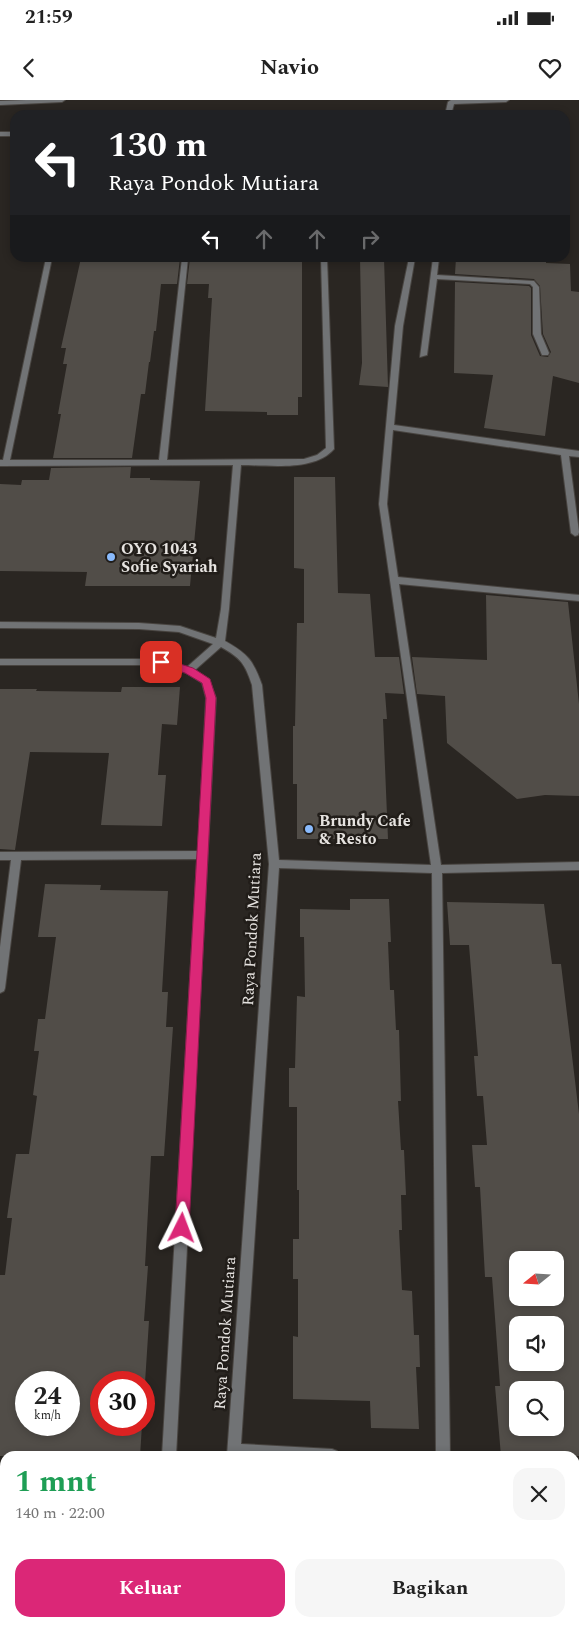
<!DOCTYPE html>
<html lang="id">
<head>
<meta charset="utf-8">
<style>
	body { margin:0; font-family:Spectral,serif; background:#f6f6f6; color:#222; height:100vh; display:flex; flex-direction:column; font-size:19px; white-space:nowrap }
	* { box-sizing:border-box; margin:0 }
	p { font-size:16px; color:#767676 }
	.icon { flex:none; width:28px; height:28px; fill:none; stroke:currentColor; stroke-width:2; stroke-linecap:round; stroke-linejoin:round }
	.map { position:relative; flex:1; overflow:hidden }
	.sheet { position:absolute; left:0px; top:1351px; width:580px; height:176px; display:flex; flex-direction:column; background:#fff; border-radius:15px 15px 0 0; box-shadow:0 2px 8px #0003 }
	.sheet>* { flex:none }
	.hud { position:absolute; left:10px; top:10px; width:560px; height:152px; border-radius:15px; box-shadow:0 2px 8px #0003; background:#202124; color:#fff; overflow:hidden }
	.needle { width:32px; rotate:252deg }
	.fabs { position:absolute; left:509px; top:1151px; display:grid; gap:10px }
	.fabs a { display:grid; place-items:center; width:55px; height:55px; border-radius:10px; background:#fff; box-shadow:0 2px 8px #0003; font-size:25px }
	.speed { position:absolute; left:15px; top:1271px; display:flex; gap:10px; font-size:25px; font-weight:700; text-align:center }
	.speed>* { display:grid; place-content:center; width:65px; height:65px; border-radius:50%; background:#fff; box-shadow:0 2px 8px #0003; line-height:1 }
	.speed small { font-size:12px; font-weight:400 }
	.speed .limit { border:8px solid #d22; background:#fff; color:#111 }
	.pin { position:absolute; display:grid; place-items:center; width:42px; height:42px; color:#fff; margin:-21px; border-radius:10px; box-shadow:0 2px 8px #0006 }
	.me { position:absolute; width:55px; margin:-28px; rotate:3deg; stroke-linejoin:round; filter:drop-shadow(0 0 4px #0008) }
	.turn { display:flex; align-items:center; gap:18px; height:105px; padding:0 15px; font-size:22px }
	.turn .icon { width:65px; height:65px; stroke-width:2.5 }
	.turn b { display:block; font-size:35px; line-height:42px }
	.lanes { display:flex; align-items:center; height:48px; padding:0 15px; background:#0003; justify-content:center; gap:25px; direction:ltr }
	.lanes .off { opacity:.35 }
	.round { display:grid; place-items:center; flex:none; width:52px; height:52px; border-radius:15px; background:#f6f6f6 }
	.summary { display:flex; align-items:center; justify-content:space-between; height:85px; padding:0 15px }
	h1 { font-size:30px; font-weight:700; line-height:38px; color:#1e9e55 }
	.button { display:flex; gap:10px; margin-top:auto; padding:10px 15px }
	.button a { flex:1; height:58px; border-radius:15px; background:#db2777; color:#fff; font-size:20px; font-weight:700; line-height:58px; text-align:center }
	.button a+a { background:#f6f6f6; color:#222 }
	.status { display:flex; justify-content:space-between; align-items:center; height:35px; padding:0 25px; background:#fff; direction:ltr }
	.status svg { height:14px; fill:currentColor }
	header { display:flex; justify-content:space-between; align-items:center; height:65px; padding:0 15px; background:#fff; font-size:22px; font-weight:700 }
	.map>svg:first-child { display:block }
</style>
</head>
<body>
<div class="status"><b>21:59</b><svg viewBox="0 0 49 12"><path d="M0 12V9h3v3zM5 12V6h3v6zM10 12V3h3v9zM15 12V0h3v12zM26 1h20v11H26zM47 4h2v5h-2z"/></svg></div>
<header><svg class="icon" aria-label="back" viewBox="0 0 24 24"><path d="M15 5l-7 7 7 7"/></svg>Navio<svg class="icon" aria-label="heart" viewBox="0 0 24 24"><path d="M12 20l-8-8c-3-5 5-10 8-4 3-6 11-1 8 4z"/></svg></header>
<div class="map">
<svg width="579" height="1527" viewBox="0 0 579 1527">
	<rect width="100%" height="100%" fill="#2a2622"/>
	<g fill="#514d48" fill-rule="evenodd">
		<path d="M 81,158 L 180,158 L 177,184 L 161,184 L 156,231 L 154,231 L 150,262 L 149,262 L 145,294 L 141,294 L 132,358 L 53,358 L 61,314 L 58,314 L 67,264 L 63,264 L 66,248 L 61,248 Z"/>
		<path d="M 190,158 L 302,158 L 302,297 L 298,297 L 298,315 L 267,315 L 267,312 L 205,311 L 212,198 L 208,198 L 209,184 L 187,184 Z"/>
		<path d="M 360,158 L 384,158 L 388,287 L 359,285 L 362,263 Z"/>
		<path d="M 456,158 L 510,158 L 546,160 L 546,163 L 570,164 L 571,191 L 579,192 L 579,283 L 553,276 L 545,336 L 484,328 L 493,275 L 454,273 L 455,182 L 529,186 L 531,188 L 531,235 L 540,256 L 548,257 L 551,252 L 543,234 L 540,186 L 534,179 L 455,174 Z"/>
		<path d="M 131,367 L 130,378 L 150,378 L 150,380 L 200,381 L 190,486 L 85,486 L 87,472 L 0,471 L 0,384 L 21,385 L 22,380 L 49,380 L 51,368 Z"/>
		<path d="M 294,377 L 335,377 L 338,493 L 370,494 L 375,557 L 399,557 L 404,594 L 385,593 L 387,619 L 383,619 L 388,739 L 297,739 L 297,684 L 293,684 L 293,626 L 295,626 L 297,523 L 304,523 L 304,469 L 294,468 Z"/>
		<path d="M 486,495 L 568,502 L 579,604 L 579,696 L 545,695 L 517,699 L 447,643 L 445,596 L 417,594 L 412,557 L 487,560 Z"/>
		<path d="M 122,587 L 180,587 L 177,625 L 162,624 L 158,675 L 166,675 L 162,726 L 101,725 L 109,653 L 30,652 L 15,750 L 0,749 L 0,589 L 37,589 L 36,591 L 121,592 Z"/>
		<path d="M 45,784 L 101,785 L 100,790 L 168,791 L 162,892 L 168,892 L 166,927 L 173,927 L 164,1056 L 151,1056 L 145,1166 L 148,1166 L 144,1221 L 149,1221 L 144,1298 L 144,1282 L 101,1282 L 101,1325 L 142,1325 L 140,1356 L 0,1356 L 0,1175 L 5,1175 L 12,1118 L 7,1118 L 16,1054 L 29,1054 L 37,996 L 33,995 L 39,951 L 34,951 L 38,919 L 45,919 L 56,837 L 38,837 ZM 26,1282 L 69,1282 L 69,1325 L 26,1325 Z"/>
		<path d="M 350,799 L 389,799 L 391,842 L 388,842 L 390,890 L 394,890 L 396,930 L 399,930 L 401,1001 L 398,1001 L 401,1050 L 404,1050 L 406,1095 L 401,1095 L 402,1130 L 399,1130 L 402,1190 L 412,1191 L 414,1235 L 419,1235 L 420,1267 L 416,1267 L 419,1329 L 371,1328 L 370,1301 L 293,1299 L 293,1236 L 298,1237 L 298,1179 L 293,1179 L 293,1139 L 299,1139 L 299,1090 L 297,1090 L 297,1007 L 289,1007 L 289,968 L 295,968 L 297,896 L 305,897 L 304,837 L 300,837 L 300,809 L 350,810 Z"/>
		<path d="M 447,802 L 544,804 L 552,864 L 561,864 L 579,1014 L 579,1356 L 501,1356 L 495,1286 L 500,1286 L 492,1177 L 485,1177 L 480,1087 L 475,1087 L 472,1045 L 487,1045 L 483,996 L 477,996 L 474,956 L 478,956 L 469,845 L 450,845 ZM 518,1160 L 555,1160 L 555,1198 L 518,1198 ZM 518,1225 L 555,1225 L 555,1262 L 518,1262 ZM 518,1290 L 555,1290 L 555,1328 L 518,1328 Z"/>
	</g>
	<g fill="none" stroke-linecap="round" stroke-linejoin="round">
		<g stroke="#484440" stroke-width="2">
			<g id="street">
				<path d="M 26,0 L 65,0 L 62,2 L 0,5 L 0,1 Z"/>
				<path d="M 451,0 L 509,0 L 506,2 L 454,4 L 451,15 L 445,15 L 448,2 Z"/>
				<rect x="0" y="32" width="15" height="4"/>
				<path d="M 46,158 L 52,158 L 10,360 L 159,360 L 182,158 L 188,158 L 167,360 L 304,359 L 317,355 L 326,348 L 321,158 L 327,158 L 334,349 C 314,372 269,365 241,365 L 229,509 L 225,541 C 248,554 253,560 262,585 L 279,760 L 431,765 L 379,404 L 395,226 L 409,158 L 415,158 L 403,226 L 394,325 L 579,351 L 579,357 L 569,356 L 579,432 L 578,435 L 575,436 L 571,433 L 561,355 L 393,330 L 387,404 L 398,477 L 579,495 L 579,501 L 399,484 L 441,765 L 579,762 L 579,770 L 442,773 L 450,1356 L 436,1356 L 432,773 L 279,768 L 241,1344 L 332,1349 L 337,1351 L 339,1356 L 227,1356 L 269,764 L 252,585 C 245,564 241,558 221,547 L 195,570 L 209,579 L 216,598 L 176,1356 L 162,1356 L 197,759 L 21,760 L 5,888 L 4,891 L 0,893 L 0,847 L 11,760 L 0,760 L 0,752 L 198,751 L 206,598 L 202,583 L 186,573 L 161,565 L 0,565 L 0,559 L 161,559 L 187,567 L 213,544 L 179,532 L 139,529 L 0,528 L 0,522 L 139,523 L 180,526 L 216,538 L 221,509 L 233,365 L 0,366 L 0,360 L 3,360 Z"/>
				<path d="M 433,158 L 439,158 L 437,175 L 534,181 L 539,187 L 541,234 L 549,253 L 548,255 L 542,255 L 533,234 L 533,187 L 530,184 L 437,179 L 427,255 L 420,257 Z"/>
				<path d="M 0,1424 L 5,1425 L 5,1439 L 0,1438 Z"/>
				<rect x="575" y="1498" width="4" height="14"/>
				<rect x="0" y="1505" width="5" height="14"/>
				<rect x="154" y="1522" width="14" height="5"/>
				<rect x="221" y="1522" width="14" height="5"/>
				<path d="M 441,1522 L 455,1522 L 456,1527 L 442,1527 Z"/>
			</g>
		</g>
		<use href="#street" fill="#717375" fill-rule="evenodd"/>
	</g>
	<path fill="#db2777" stroke="#8e194d" d="M 161,558 L 193,568 L 210,579 L 216,598 L 189,1128 L 187,1132 L 182,1134 L 177,1132 L 175,1128 L 206,598 L 202,583 L 185,573 L 157,564 L 157,559 Z"/>
	<g fill="#89bafc" stroke="#211d19" stroke-width="2">
		<circle cx="111" cy="457" r="5"/>
		<circle cx="309" cy="729" r="5"/>
	</g>
	<g text-anchor="middle" stroke-width="5" stroke-linejoin="round" paint-order="stroke">
		<g font-size="16" font-weight="bold" fill="#e6e3e0" stroke="#211d19" text-anchor="start">
			<text x="121" y="454">OYO 1043<tspan x="121" dy="18">Sofie Syariah</tspan></text>
			<text x="319" y="726">Brundy Cafe<tspan x="319" dy="18">&amp; Resto</tspan></text>
		</g>
		<g font-size="16" fill="#e6e3e0" stroke="#211d19">
			<text transform="translate(251 829) rotate(-87)" y="6">Raya Pondok Mutiara</text>
			<text transform="translate(224 1233) rotate(-86)" y="6">Raya Pondok Mutiara</text>
		</g>
	</g>
</svg>
<div class="fabs">
<a><svg class="needle" viewBox="-14 -14 28 28"><path d="M0-13l5 13h-10z" fill="#e53935"/><path d="M0 13l5-13h-10z" fill="#767676"/></svg></a>
<a><svg class="icon" aria-label="sound" viewBox="0 0 24 24"><path d="M4 9h4l5-4v14l-5-4H4zM17 9q2 3 0 6"/></svg></a>
<a><svg class="icon" aria-label="search" viewBox="0 0 24 24"><circle cx="10" cy="10" r="6"/><path d="M15 15l6 6"/></svg></a>
</div>
<div class="speed"><div>24<small>km/h</small></div><div class="limit">30</div></div>
<div class="pin" style="left:161px;top:562px;background:#d93025"><svg class="icon" aria-label="arrive" viewBox="0 0 24 24"><path d="M6 21V4h12l-3 4 3 4H6"/></svg></div>
<svg class="me" style="left:182px;top:1128px" viewBox="-20 -20 40 40"><path d="M0-17L14 15 0 8-14 15z" fill="#db2777" stroke="#fff" stroke-width="4"/></svg>
<div class="hud">
<div class="turn"><svg class="icon" aria-label="left" viewBox="0 0 24 24"><path d="M17 20v-9H6M10 6l-5 5 5 5"/></svg><div><b>130 m</b>Raya Pondok Mutiara</div></div>
<div class="lanes"><svg class="icon" aria-label="left" viewBox="0 0 24 24"><path d="M17 20v-9H6M10 6l-5 5 5 5"/></svg><svg class="icon off" aria-label="ahead" viewBox="0 0 24 24"><path d="M12 20V5M6 11l6-6 6 6"/></svg><svg class="icon off" aria-label="ahead" viewBox="0 0 24 24"><path d="M12 20V5M6 11l6-6 6 6"/></svg><svg class="icon off" aria-label="right" viewBox="0 0 24 24"><path d="M7 20v-9h11M14 6l5 5-5 5"/></svg></div>
</div>
<section class="sheet">
<div class="summary"><div><h1>1 mnt</h1><p>140 m · 22:00</p></div><a class="round"><svg class="icon" aria-label="close" viewBox="0 0 24 24"><path d="M6 6l12 12M18 6L6 18"/></svg></a></div>
<div class="button"><a>Keluar</a><a>Bagikan</a></div>
</section>
</div>
</body>
</html>
